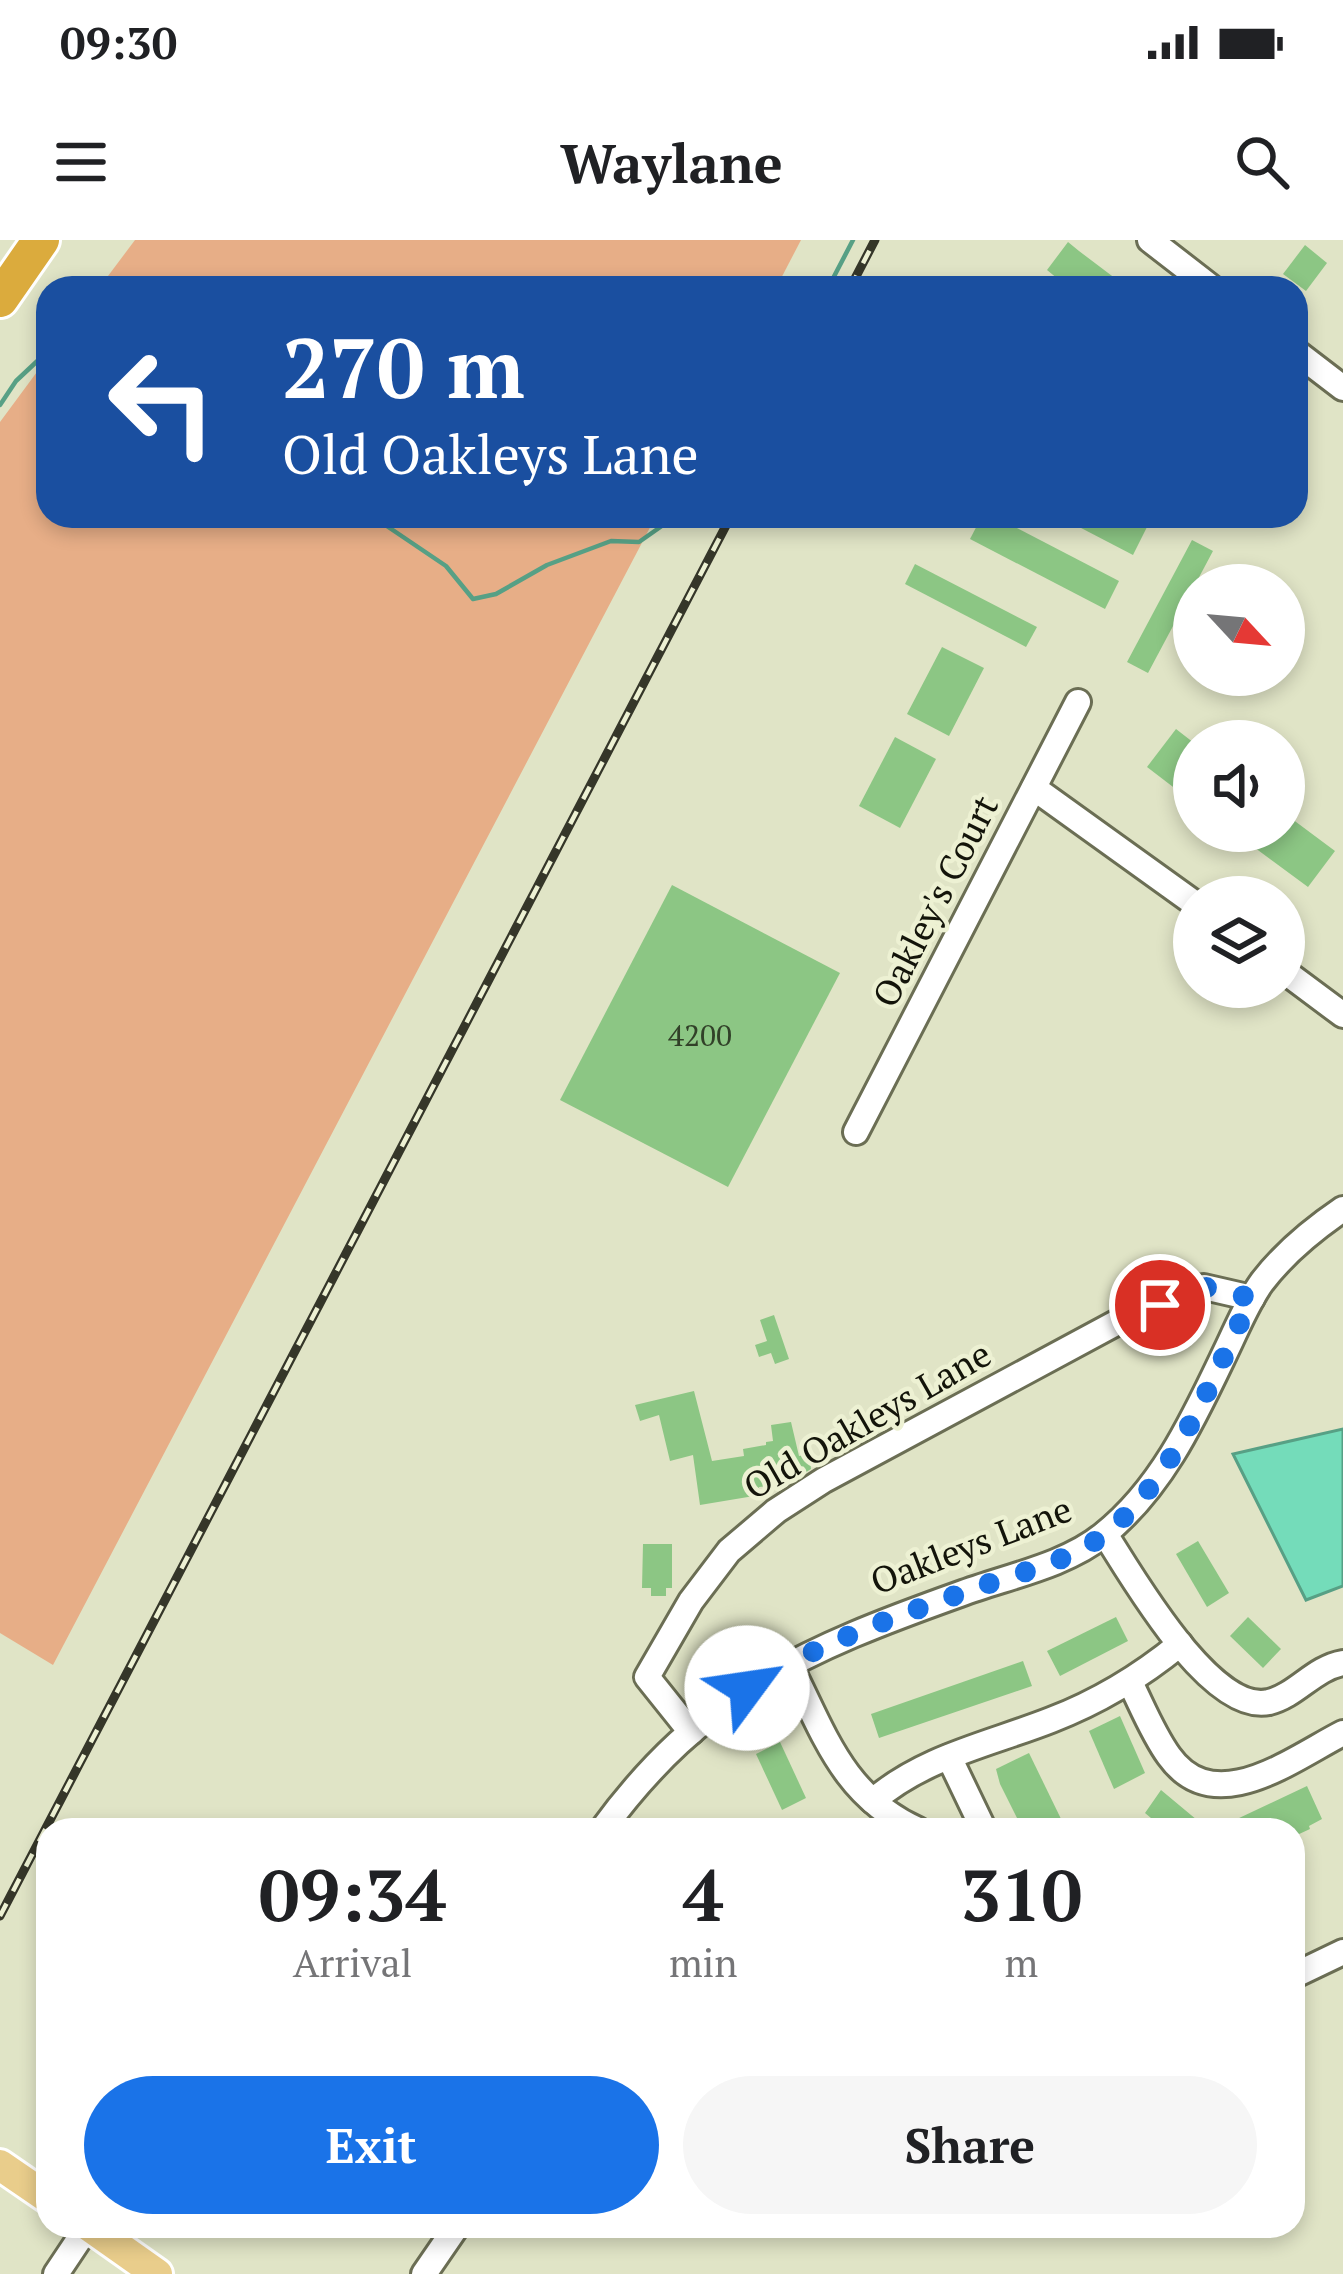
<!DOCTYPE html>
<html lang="en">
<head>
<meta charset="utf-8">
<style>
	body { margin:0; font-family:"PT Serif",serif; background:#f6f6f6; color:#202124; height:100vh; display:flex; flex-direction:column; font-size:45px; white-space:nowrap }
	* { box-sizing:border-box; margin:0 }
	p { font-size:39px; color:#757577 }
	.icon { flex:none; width:66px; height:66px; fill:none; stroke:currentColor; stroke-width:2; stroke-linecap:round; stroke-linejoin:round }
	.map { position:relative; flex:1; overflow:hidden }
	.drawer { position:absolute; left:36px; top:1578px; width:1269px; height:420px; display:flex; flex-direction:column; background:#fff; border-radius:36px; box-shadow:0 6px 18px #0003 }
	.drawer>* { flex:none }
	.hud { position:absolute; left:36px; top:36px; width:1272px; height:252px; border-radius:36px; box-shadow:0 6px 18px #0003; background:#1a4fa0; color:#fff; overflow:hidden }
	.needle { width:78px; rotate:116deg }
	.tools { position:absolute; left:1173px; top:324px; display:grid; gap:24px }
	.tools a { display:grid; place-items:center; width:132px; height:132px; border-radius:50%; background:#fff; box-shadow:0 6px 18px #0003; font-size:60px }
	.pin { position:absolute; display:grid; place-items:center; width:102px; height:102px; color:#fff; margin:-51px; border:6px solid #fff; border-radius:50%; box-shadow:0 3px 12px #0007 }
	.me { position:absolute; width:132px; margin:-66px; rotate:59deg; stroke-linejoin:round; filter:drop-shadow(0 0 9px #0008) }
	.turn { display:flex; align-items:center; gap:42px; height:252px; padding:0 48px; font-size:54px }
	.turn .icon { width:156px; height:156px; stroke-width:2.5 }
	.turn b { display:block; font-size:84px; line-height:102px }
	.eta { display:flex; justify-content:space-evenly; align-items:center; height:204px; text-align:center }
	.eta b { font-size:72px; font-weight:600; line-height:84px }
	.action { display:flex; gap:24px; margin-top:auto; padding:24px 48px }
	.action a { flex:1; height:138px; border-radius:72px; background:#1a73e8; color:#fff; font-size:48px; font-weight:600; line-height:138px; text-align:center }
	.action a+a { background:#f6f6f6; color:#202124 }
	.status { display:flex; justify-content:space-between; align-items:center; height:84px; padding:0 60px; background:#fff; direction:ltr }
	.status svg { height:33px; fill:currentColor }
	header { display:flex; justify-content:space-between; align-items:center; height:156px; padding:0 48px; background:#fff; font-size:54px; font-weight:600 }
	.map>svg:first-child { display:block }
</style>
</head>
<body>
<div class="status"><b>09:30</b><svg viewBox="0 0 49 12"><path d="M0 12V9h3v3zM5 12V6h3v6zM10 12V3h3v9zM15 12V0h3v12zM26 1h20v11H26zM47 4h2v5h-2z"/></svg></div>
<header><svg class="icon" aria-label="menu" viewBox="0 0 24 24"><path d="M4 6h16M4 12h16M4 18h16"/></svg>Waylane<svg class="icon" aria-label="search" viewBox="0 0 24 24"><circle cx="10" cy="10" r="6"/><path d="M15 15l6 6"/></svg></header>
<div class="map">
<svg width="1343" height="2034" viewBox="0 0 1343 2034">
	<rect width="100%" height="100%" fill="#e0e4c6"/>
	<g fill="#e7ae87">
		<path d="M 135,0 L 801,0 L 776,48 L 99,48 Z"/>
		<path d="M 48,117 L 48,276 L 656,276 L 53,1425 L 0,1393 L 0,182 Z"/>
	</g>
	<path fill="#74dcba" stroke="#57a085" stroke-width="3" d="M 1343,1189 L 1343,1346 L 1306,1360 L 1233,1214 Z"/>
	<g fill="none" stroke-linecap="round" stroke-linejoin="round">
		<g stroke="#57a085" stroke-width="4.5">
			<path d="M 828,48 L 853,0"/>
			<path d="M 0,165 L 16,141 L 48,111"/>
			<path d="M 372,276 L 446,326 L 473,359 L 496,354 L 547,325 L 611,301 L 639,302 L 666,283 L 691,276"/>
		</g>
	</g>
	<g fill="#8cc684">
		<path d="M 1068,2 L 1079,11 L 1128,48 L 1051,48 L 1058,39 L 1047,30 Z"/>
		<path d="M 1305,5 L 1327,23 L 1306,51 L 1283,34 Z"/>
		<path d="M 982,276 L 994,276 L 1119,341 L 1105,369 L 970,299 Z"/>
		<path d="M 1058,276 L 1126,276 L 1147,287 L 1133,315 Z"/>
		<path d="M 1192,300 L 1213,311 L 1148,433 L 1127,422 Z"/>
		<path d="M 915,324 L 1037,387 L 1026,407 L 905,344 Z"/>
		<path d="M 942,407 L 984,428 L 949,496 L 907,474 Z"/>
		<path d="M 1176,489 L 1194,503 L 1194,563 L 1147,527 Z"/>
		<path d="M 895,497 L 936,519 L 900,588 L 859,566 Z"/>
		<path d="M 1284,573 L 1335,611 L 1308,647 L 1247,602 L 1255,591 L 1284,591 Z"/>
		<path d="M 672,645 L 840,733 L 728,947 L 560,860 Z"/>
		<path d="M 774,1075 L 789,1119 L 775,1124 L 771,1113 L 759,1117 L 755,1105 L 767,1101 L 760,1080 Z"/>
		<path d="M 694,1151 L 712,1221 L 744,1216 L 743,1209 L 766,1205 L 766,1202 L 773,1201 L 771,1185 L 791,1182 L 799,1216 L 809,1214 L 811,1229 L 787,1244 L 759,1247 L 760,1255 L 700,1265 L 693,1215 L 670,1221 L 659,1175 L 640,1181 L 635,1165 Z"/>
		<path d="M 1198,1301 L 1229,1353 L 1207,1367 L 1176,1314 Z"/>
		<path d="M 643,1304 L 672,1304 L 672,1348 L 666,1348 L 666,1356 L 651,1356 L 651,1348 L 642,1348 Z"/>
		<path d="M 1116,1377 L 1128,1401 L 1060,1436 L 1047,1411 Z"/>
		<path d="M 1248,1377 L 1281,1409 L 1263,1428 L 1230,1396 Z"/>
		<path d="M 1023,1421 L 1032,1446 L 879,1498 L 871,1474 Z"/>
		<path d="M 1120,1476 L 1145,1533 L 1114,1549 L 1089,1491 Z"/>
		<path d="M 780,1502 L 806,1558 L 782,1570 L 756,1514 Z"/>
		<path d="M 1029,1513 L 1063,1583 L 1063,1590 L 1023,1590 L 1000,1544 L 996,1529 Z"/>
		<path d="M 1307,1546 L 1322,1579 L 1309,1586 L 1310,1589 L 1297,1595 L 1294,1590 L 1242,1590 L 1237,1579 Z"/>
		<path d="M 1161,1550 L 1197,1580 L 1212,1590 L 1167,1590 L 1157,1583 L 1145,1573 Z"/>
	</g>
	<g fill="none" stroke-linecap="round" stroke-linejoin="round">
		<g stroke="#6b6e54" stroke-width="30">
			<g id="minor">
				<path d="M 1150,0 L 1212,48"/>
				<path d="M 1296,112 L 1343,148"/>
				<path d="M 1034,548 L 1194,663"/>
				<path d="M 1284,731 L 1343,775"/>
				<path d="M 856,892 L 1078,462"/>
				<path d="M 1105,1294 C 1132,1336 1211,1475 1269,1462 C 1297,1455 1314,1428 1343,1423"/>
				<path d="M 788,1422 C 824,1492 841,1555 918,1590"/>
				<path d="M 1130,1442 C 1142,1466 1153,1494 1169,1516 C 1215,1580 1292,1519 1343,1493"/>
				<path d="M 691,1492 L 647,1437 L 691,1361 L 729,1311 L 776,1271 L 824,1240 L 1116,1083 L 1204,1047 L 1252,1058"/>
				<path d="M 949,1517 L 984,1590"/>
				<path d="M 873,1561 C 923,1517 990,1504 1051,1480 C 1098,1462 1141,1436 1180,1404"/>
				<path d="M 602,1590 C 702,1453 806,1409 960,1354 C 1005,1337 1065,1326 1103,1295 C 1161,1249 1193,1180 1224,1115 C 1236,1091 1246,1064 1262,1042 C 1285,1012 1312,990 1343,969"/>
				<path d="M 1293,1736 L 1343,1712"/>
				<path d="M 56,2034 L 88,1986"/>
				<path d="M 424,2034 L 457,1986"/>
			</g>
		</g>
		<g stroke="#fff" stroke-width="36">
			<g id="major">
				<path d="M 0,1925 L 48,1958"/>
				<path d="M 89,1986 L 157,2034"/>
			</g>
		</g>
		<g stroke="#fff" stroke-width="42">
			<path id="highway" d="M 0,59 L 41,0"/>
		</g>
		<use href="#minor" stroke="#fff" stroke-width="24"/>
		<use href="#major" stroke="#e9cd8b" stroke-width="30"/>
		<use href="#highway" stroke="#dbab3d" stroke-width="36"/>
		<g stroke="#353629" stroke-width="9">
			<g id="rail">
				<path d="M 850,48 L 875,0"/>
				<path d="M 0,1676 L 731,276"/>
			</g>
		</g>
		<use href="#rail" stroke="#edf1d3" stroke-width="4.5" stroke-dasharray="14" stroke-linecap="butt"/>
	</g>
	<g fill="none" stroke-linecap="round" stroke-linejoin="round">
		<path stroke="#1a73e8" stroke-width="21" stroke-dasharray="0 37.8" d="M 747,1448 C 818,1403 895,1377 973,1349 C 1015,1334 1065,1323 1101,1297 C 1174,1243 1212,1137 1252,1058 L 1204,1047 L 1160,1065"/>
	</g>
	<g text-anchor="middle" stroke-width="9" stroke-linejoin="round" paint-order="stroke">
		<g font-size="30" fill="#314028">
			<text x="700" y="806">4200</text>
		</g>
		<g font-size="36" fill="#13140a" stroke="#edf1d3">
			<text transform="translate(935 661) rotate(-63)" y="13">Oakley's Court</text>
			<text transform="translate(867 1180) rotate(-30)" y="13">Old Oakleys Lane</text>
			<text transform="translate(971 1305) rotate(-21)" y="13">Oakleys Lane</text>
		</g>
	</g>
</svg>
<div class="tools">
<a><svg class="needle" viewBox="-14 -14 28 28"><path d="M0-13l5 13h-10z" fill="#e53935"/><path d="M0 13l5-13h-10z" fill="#757577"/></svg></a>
<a><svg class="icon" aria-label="sound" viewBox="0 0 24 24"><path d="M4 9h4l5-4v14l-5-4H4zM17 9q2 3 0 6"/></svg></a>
<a><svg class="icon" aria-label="layers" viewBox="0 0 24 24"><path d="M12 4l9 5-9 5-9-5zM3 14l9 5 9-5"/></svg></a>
</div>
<div class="pin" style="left:1160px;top:1065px;background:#d93025"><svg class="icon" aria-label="arrive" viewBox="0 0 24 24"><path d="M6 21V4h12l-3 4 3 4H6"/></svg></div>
<svg class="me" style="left:747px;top:1448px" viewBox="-20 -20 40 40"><circle r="19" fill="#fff"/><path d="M0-13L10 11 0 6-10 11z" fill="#1a73e8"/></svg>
<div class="hud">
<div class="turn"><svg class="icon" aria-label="left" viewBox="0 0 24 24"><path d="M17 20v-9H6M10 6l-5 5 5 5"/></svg><div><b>270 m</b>Old Oakleys Lane</div></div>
</div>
<section class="drawer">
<div class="eta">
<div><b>09:34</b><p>Arrival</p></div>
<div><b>4</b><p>min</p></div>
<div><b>310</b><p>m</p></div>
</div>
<div class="action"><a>Exit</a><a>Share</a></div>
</section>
</div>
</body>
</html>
